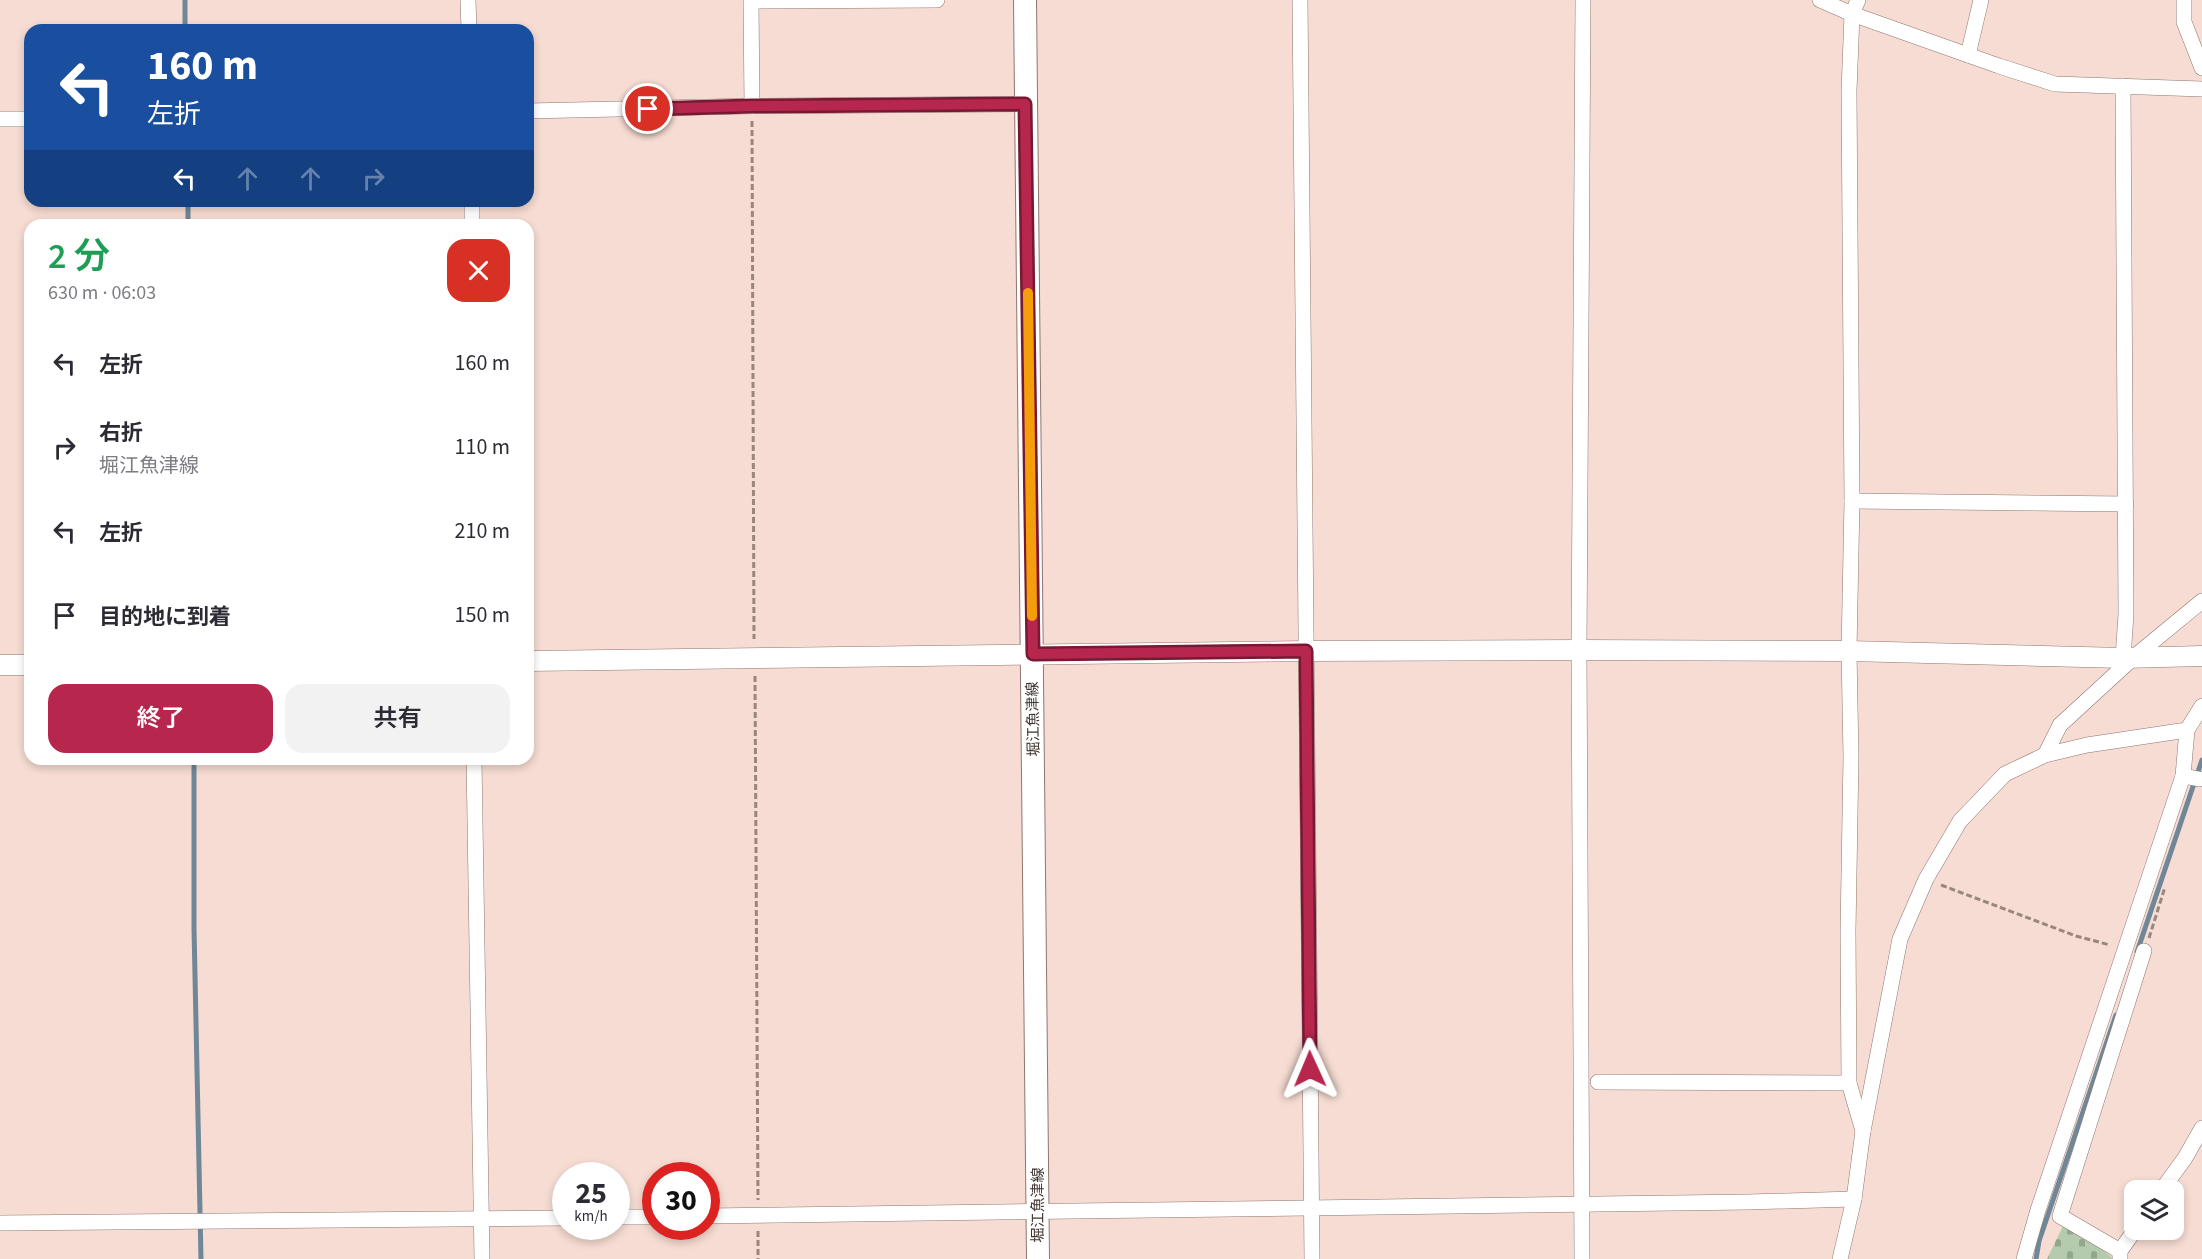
<!DOCTYPE html>
<html lang="ja">
<head>
<meta charset="utf-8">
<style>
	body { margin:0; font-family:"Source Sans 3","Noto Sans JP",sans-serif; background:#f2f2f3; color:#2b2b33; height:100vh; display:flex; flex-direction:column; font-size:22px; white-space:nowrap }
	* { box-sizing:border-box; margin:0 }
	p { font-size:20px; color:#7c7c81 }
	.icon { flex:none; width:33px; height:33px; fill:none; stroke:currentColor; stroke-width:2; stroke-linecap:round; stroke-linejoin:round }
	.map { position:relative; flex:1; overflow:hidden }
	.sheet { position:absolute; left:24px; top:219px; width:510px; height:546px; display:flex; flex-direction:column; background:#fff; border-radius:18px; box-shadow:0 3px 9px #0003 }
	.sheet>* { flex:none }
	.hud { position:absolute; left:24px; top:24px; width:510px; height:183px; border-radius:18px; box-shadow:0 3px 9px #0003; background:#1a4fa0; color:#fff; overflow:hidden }
	.buttons { position:absolute; left:2124px; top:1180px; display:grid; gap:12px }
	.buttons a { display:grid; place-items:center; width:60px; height:60px; border-radius:12px; background:#fff; box-shadow:0 3px 9px #0003; font-size:30px }
	.speed { position:absolute; left:552px; top:1162px; display:flex; gap:12px; font-size:30px; font-weight:700; text-align:center }
	.speed>* { display:grid; place-content:center; width:78px; height:78px; border-radius:50%; background:#fff; box-shadow:0 3px 9px #0003; line-height:1 }
	.speed small { font-size:15px; font-weight:400 }
	.speed .limit { border:9px solid #d22; background:#fff; color:#111 }
	.pin { position:absolute; display:grid; place-items:center; width:51px; height:51px; color:#fff; margin:-26px; border:3px solid #fff; border-radius:50%; box-shadow:0 2px 6px #0007 }
	.me { position:absolute; width:66px; margin:-33px; rotate:359deg; stroke-linejoin:round; filter:drop-shadow(0 0 4px #0008) }
	.turn { display:flex; align-items:center; gap:21px; height:126px; padding:0 24px; font-size:27px }
	.turn .icon { width:78px; height:78px; stroke-width:2.5 }
	.turn b { display:block; font-size:42px; line-height:51px }
	.lanes { display:flex; align-items:center; height:57px; padding:0 24px; background:#0003; justify-content:center; gap:30px; direction:ltr }
	.lanes .off { opacity:.35 }
	.round { display:grid; place-items:center; flex:none; width:63px; height:63px; border-radius:18px; background:#f2f2f3 }
	.summary { display:flex; align-items:center; justify-content:space-between; height:102px; padding:0 24px }
	h1 { font-size:36px; font-weight:600; line-height:45px; color:#1e9e55 }
	.action { display:flex; gap:12px; margin-top:auto; padding:12px 24px }
	.action a { flex:1; height:69px; border-radius:18px; background:#b7264d; color:#fff; font-size:24px; font-weight:600; line-height:69px; text-align:center }
	.action a+a { background:#f2f2f3; color:#2b2b33 }
	ul { padding:0; list-style:none }
	li { display:flex; align-items:center; gap:18px; height:84px; padding:0 24px }
	li div { flex:1 }
	li b { display:block; font-size:22px }
	li em { font-style:normal }
	.map>svg:first-child { display:block }
</style>
</head>
<body>
<div class="map">
<svg width="2202" height="1259" viewBox="0 0 2202 1259">
	<defs>
		<pattern id="cemetery-stones" width="16" height="16" patternUnits="userSpaceOnUse" patternTransform="scale(1.5)"><rect width="16" height="16" fill="#b4cbad"/><path d="M2 7V4a2 2 0 0 1 4 0v3zM10 15v-3a2 2 0 0 1 4 0v3z" fill="#94a68d"/></pattern>
	</defs>
	<rect width="100%" height="100%" fill="#f6dcd2"/>
	<path fill="url(#cemetery-stones)" d="M 2064,1224 L 2084,1235 L 2114,1259 L 2047,1259 Z"/>
	<g fill="none" stroke-linecap="round" stroke-linejoin="round">
		<g stroke="#6f8797" stroke-width="5">
			<path d="M 185,0 L 185,30"/>
			<path d="M 188,201 L 188,225"/>
			<path d="M 194,759 L 194,928 L 201,1259"/>
			<path d="M 2137,952 L 2202,760"/>
			<path d="M 2036,1259 L 2039,1241 L 2116,1015"/>
		</g>
		<g stroke="#8f776f" stroke-width="16">
			<g id="minor">
				<path d="M 468,0 L 469,30"/>
				<path d="M 1300,0 L 1312,1259"/>
				<path d="M 1820,0 L 1852,14 L 1999,66 L 2055,84 L 2202,89"/>
				<path d="M 1858,0 L 1852,14 L 1849,91 L 1852,501 L 1849,651 L 1851,757 L 1848,931 L 1849,1083 L 1863,1131"/>
				<path d="M 2184,0 L 2184,22 L 2202,68"/>
				<path d="M 1968,55 L 1981,0"/>
				<path d="M 2123,86 L 2126,614 L 2123,658"/>
				<path d="M 752,106 L 751,1 L 937,0"/>
				<path d="M 528,111 L 752,106 L 1025,104"/>
				<path d="M 0,119 L 30,119"/>
				<path d="M 472,201 L 472,225"/>
				<path d="M 1852,501 L 2126,504"/>
				<path d="M 2045,755 L 2060,725 L 2134,657 L 2202,601"/>
				<path d="M 474,759 L 482,1259"/>
				<path d="M 2183,776 L 2199,779"/>
				<path d="M 1598,1082 L 1849,1083"/>
				<path d="M 2161,1191 L 2185,1158 L 2202,1128"/>
				<path d="M 706,1216 L 1749,1202 L 1854,1199"/>
				<path d="M 616,1217 L 656,1217"/>
				<path d="M 0,1223 L 566,1218"/>
				<path d="M 2120,1251 L 2060,1216 L 2144,951"/>
				<path d="M 1582,1259 L 1579,650 L 1583,0"/>
				<path d="M 1840,1259 L 1854,1199 L 1863,1131 L 1900,939 L 1926,879 L 1960,821 L 2005,774 L 2045,755 L 2087,745 L 2187,730 L 2202,706"/>
				<path d="M 2024,1259 L 2038,1210 L 2183,776 L 2187,730"/>
				<path d="M 2120,1259 L 2120,1251 L 2135,1230"/>
			</g>
		</g>
		<g stroke="#8f776f" stroke-width="21">
			<g id="tertiary">
				<path d="M 528,661 L 1306,651 L 1579,650 L 1849,651 L 2123,658 L 2202,656"/>
				<path d="M 0,665 L 30,665"/>
			</g>
		</g>
		<g stroke="#8f776f" stroke-width="24">
			<path id="secondary" d="M 1025,0 L 1038,1259"/>
		</g>
		<g stroke="#98867f" stroke-width="3" stroke-dasharray="6 3" stroke-linecap="butt">
			<path d="M 752,121 L 754,639"/>
			<path d="M 755,676 L 758,1200"/>
			<path d="M 1941,885 L 2076,936 L 2110,945"/>
			<path d="M 2149,938 L 2165,887"/>
			<path d="M 758,1231 L 758,1259"/>
		</g>
		<use href="#minor" stroke="#fff" stroke-width="15"/>
		<use href="#tertiary" stroke="#fff" stroke-width="20"/>
		<use href="#secondary" stroke="#fff" stroke-width="22"/>
	</g>
	<g fill="none" stroke-linecap="round" stroke-linejoin="round">
		<g stroke="#771932" stroke-width="15">
			<path id="route" d="M 648,109 L 752,106 L 1025,104 L 1033,654 L 1306,651 L 1310,1069"/>
		</g>
		<use href="#route" stroke="#b7264d" stroke-width="10"/>
		<path stroke="#f59e0b" stroke-width="10" d="M 1028,293 L 1032,616"/>
	</g>
	<g text-anchor="middle" stroke-width="6" stroke-linejoin="round" paint-order="stroke">
		<g font-size="15" fill="#3f3531" stroke="#fff">
			<text transform="translate(1033 719) rotate(-91)" y="5">堀江魚津線</text>
			<text transform="translate(1038 1205) rotate(-90)" y="5">堀江魚津線</text>
		</g>
	</g>
</svg>
<div class="buttons">
<a><svg class="icon" aria-label="layers" viewBox="0 0 24 24"><path d="M12 4l9 5-9 5-9-5zM3 14l9 5 9-5"/></svg></a>
</div>
<div class="speed"><div>25<small>km/h</small></div><div class="limit">30</div></div>
<div class="pin" style="left:648px;top:109px;background:#d93025"><svg class="icon" aria-label="arrive" viewBox="0 0 24 24"><path d="M6 21V4h12l-3 4 3 4H6"/></svg></div>
<svg class="me" style="left:1310px;top:1069px" viewBox="-20 -20 40 40"><path d="M0-17L14 15 0 8-14 15z" fill="#b7264d" stroke="#fff" stroke-width="4"/></svg>
<div class="hud">
<div class="turn"><svg class="icon" aria-label="left" viewBox="0 0 24 24"><path d="M17 20v-9H6M10 6l-5 5 5 5"/></svg><div><b>160 m</b>左折</div></div>
<div class="lanes"><svg class="icon" aria-label="left" viewBox="0 0 24 24"><path d="M17 20v-9H6M10 6l-5 5 5 5"/></svg><svg class="icon off" aria-label="ahead" viewBox="0 0 24 24"><path d="M12 20V5M6 11l6-6 6 6"/></svg><svg class="icon off" aria-label="ahead" viewBox="0 0 24 24"><path d="M12 20V5M6 11l6-6 6 6"/></svg><svg class="icon off" aria-label="right" viewBox="0 0 24 24"><path d="M7 20v-9h11M14 6l5 5-5 5"/></svg></div>
</div>
<section class="sheet">
<div class="summary"><div><h1>2 分</h1><p>630 m · 06:03</p></div><a class="round" style="background:#d93025;color:#fff"><svg class="icon" aria-label="close" viewBox="0 0 24 24"><path d="M6 6l12 12M18 6L6 18"/></svg></a></div>
<ul>
<li><svg class="icon" aria-label="left" viewBox="0 0 24 24"><path d="M17 20v-9H6M10 6l-5 5 5 5"/></svg><div><b>左折</b></div><em>160 m</em></li>
<li><svg class="icon" aria-label="right" viewBox="0 0 24 24"><path d="M7 20v-9h11M14 6l5 5-5 5"/></svg><div><b>右折</b><p>堀江魚津線</p></div><em>110 m</em></li>
<li><svg class="icon" aria-label="left" viewBox="0 0 24 24"><path d="M17 20v-9H6M10 6l-5 5 5 5"/></svg><div><b>左折</b></div><em>210 m</em></li>
<li><svg class="icon" aria-label="arrive" viewBox="0 0 24 24"><path d="M6 21V4h12l-3 4 3 4H6"/></svg><div><b>目的地に到着</b></div><em>150 m</em></li>
</ul>
<div class="action"><a>終了</a><a>共有</a></div>
</section>
</div>
</body>
</html>
